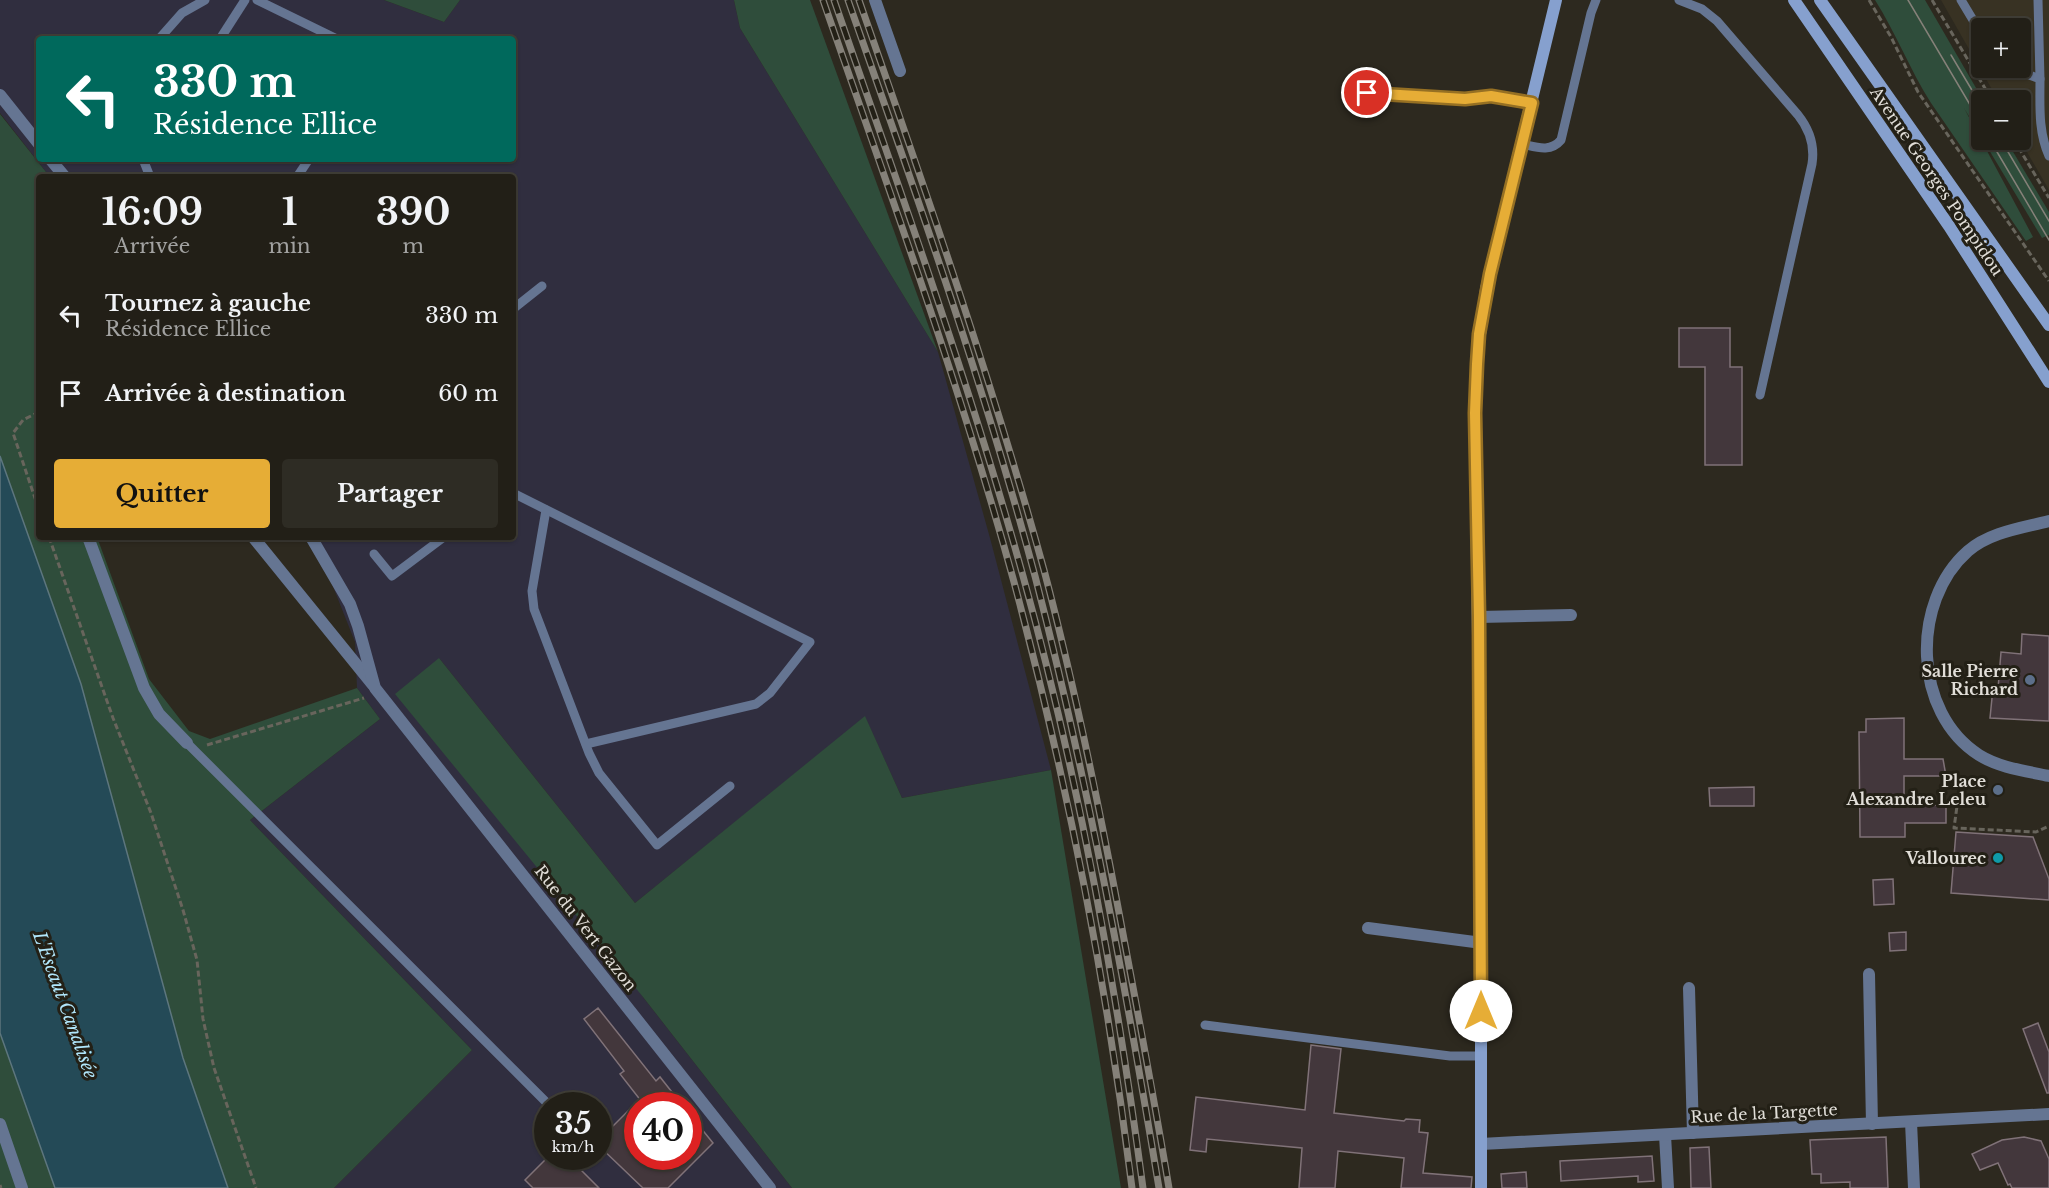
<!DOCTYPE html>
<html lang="fr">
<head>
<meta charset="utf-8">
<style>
	body { margin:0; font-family:"Libre Baskerville",serif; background:#2e2c24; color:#f1f3f6; height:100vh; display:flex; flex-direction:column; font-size:22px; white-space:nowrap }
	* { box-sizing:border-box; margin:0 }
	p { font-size:20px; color:#a2a2a1 }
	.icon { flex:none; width:33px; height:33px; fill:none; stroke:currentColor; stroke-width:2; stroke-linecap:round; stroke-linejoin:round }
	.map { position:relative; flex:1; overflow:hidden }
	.details { position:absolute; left:36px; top:174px; width:480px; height:366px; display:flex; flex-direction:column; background:#221f17; border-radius:6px; box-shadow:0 2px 4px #0004,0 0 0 2px #3f3d36 }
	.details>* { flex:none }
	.guide { position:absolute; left:36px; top:36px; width:480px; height:126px; border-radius:6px; box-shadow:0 2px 4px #0004,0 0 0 2px #3f3d36; background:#00695c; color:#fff; overflow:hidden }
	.tools { position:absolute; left:1971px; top:18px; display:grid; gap:12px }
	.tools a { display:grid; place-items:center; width:60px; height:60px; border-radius:6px; background:#221f17; box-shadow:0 2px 4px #0004,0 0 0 2px #3f3d36; font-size:30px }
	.speed { position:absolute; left:534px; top:1092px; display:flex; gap:12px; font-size:30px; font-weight:700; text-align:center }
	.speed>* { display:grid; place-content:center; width:78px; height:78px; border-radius:50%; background:#221f17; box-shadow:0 2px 4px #0004,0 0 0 2px #3f3d36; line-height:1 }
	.speed small { font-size:15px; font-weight:400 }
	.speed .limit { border:9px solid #d22; background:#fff; color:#111 }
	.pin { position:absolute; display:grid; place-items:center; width:51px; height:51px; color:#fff; margin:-26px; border:3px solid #fff; border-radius:50%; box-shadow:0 2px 6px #0007 }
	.me { position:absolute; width:66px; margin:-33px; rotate:0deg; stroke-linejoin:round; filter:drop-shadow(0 0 4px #0008) }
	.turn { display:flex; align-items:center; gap:21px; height:126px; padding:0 18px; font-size:27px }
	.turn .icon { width:78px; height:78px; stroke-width:2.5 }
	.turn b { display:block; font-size:42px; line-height:51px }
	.eta { display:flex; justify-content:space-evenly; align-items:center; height:102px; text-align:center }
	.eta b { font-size:36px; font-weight:700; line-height:42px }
	.primary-button { display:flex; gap:12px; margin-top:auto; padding:12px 18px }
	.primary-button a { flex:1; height:69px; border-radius:6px; background:#e6ad36; color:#111; font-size:24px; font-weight:700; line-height:69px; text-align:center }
	.primary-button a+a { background:#2e2c24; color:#f1f3f6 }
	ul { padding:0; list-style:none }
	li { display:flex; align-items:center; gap:18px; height:78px; padding:0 18px }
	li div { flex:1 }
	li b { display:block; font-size:22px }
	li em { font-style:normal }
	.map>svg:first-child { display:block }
</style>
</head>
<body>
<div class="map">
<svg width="2049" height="1188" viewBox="0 0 2049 1188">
	<rect width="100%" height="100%" fill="#2d291f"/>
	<path fill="#383223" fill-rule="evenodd" d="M 1941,0 L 2049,0 L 2049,190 L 2020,140 L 2020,100 L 1998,100 ZM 1982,28 L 2020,28 L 2020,68 L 1982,68 Z"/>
	<path fill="#302e3f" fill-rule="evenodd" d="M 0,0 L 384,0 L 444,22 L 460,0 L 734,0 L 740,28 L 938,352 L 990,538 L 1051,770 L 902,798 L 865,717 L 635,903 L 439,658 L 643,997 L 792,1188 L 334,1188 L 472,1050 L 250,820 L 380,719 L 357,688 L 355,642 L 330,579 L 306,537 L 513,537 L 513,177 L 50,177 L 0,113 ZM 39,39 L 513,39 L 513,159 L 39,159 ZM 548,1106 L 598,1106 L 598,1156 L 548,1156 ZM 638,1106 L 688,1106 L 688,1156 L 638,1156 Z"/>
	<g fill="#2f4d3b">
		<path d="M 384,0 L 460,0 L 444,22 Z"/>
		<path d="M 734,0 L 810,0 L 938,352 L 740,28 Z"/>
		<path d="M 1875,0 L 1925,0 L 1983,100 L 1982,100 L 1981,136 L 1964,108 L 2033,237 L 2026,241 L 1931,103 C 1910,70 1896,33 1875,0 Z"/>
		<path d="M 0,114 L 50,177 L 39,177 L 39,537 L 97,537 L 149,679 L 189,731 L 210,739 L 357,688 L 380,719 L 250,820 L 472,1050 L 334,1188 L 228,1188 L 183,1058 L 81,684 L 0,456 Z"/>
		<path d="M 1983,140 L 2006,140 L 2049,212 L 2049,235 L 2042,238 Z"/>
		<path d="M 439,658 L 635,903 L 865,716 L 902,798 L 1051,770 L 1121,1188 L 792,1188 L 643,997 L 395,694 Z"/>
		<path d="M 0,1033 L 55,1188 L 0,1188 Z"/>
	</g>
	<path fill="#244a57" stroke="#5d767e" stroke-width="1.5" d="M 0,456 L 81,684 L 183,1058 L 228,1188 L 55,1188 L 0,1033 Z"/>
	<g fill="#43373c" stroke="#807278" stroke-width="1.5">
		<path d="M 1679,328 L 1730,328 L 1730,367 L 1742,367 L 1742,465 L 1705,465 L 1705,367 L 1679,367 Z"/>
		<path d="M 2022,634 L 2049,636 L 2049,721 L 1990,718 L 1993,688 L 1998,689 L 2001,652 L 2021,654 Z"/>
		<path d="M 1904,718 L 1904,759 L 1943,759 L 1946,776 L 1904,776 L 1904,806 L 1946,805 L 1946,823 L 1905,823 L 1905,837 L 1860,837 L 1859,732 L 1866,732 L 1866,719 Z"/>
		<path d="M 1754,787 L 1754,806 L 1710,806 L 1709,788 Z"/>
		<path d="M 1956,832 L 2033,837 L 2049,879 L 2049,900 L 1951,893 Z"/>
		<path d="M 1893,879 L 1894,904 L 1874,905 L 1873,880 Z"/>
		<path d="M 1906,932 L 1906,950 L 1890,951 L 1889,933 Z"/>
		<path d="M 598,1008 L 656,1081 L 660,1077 L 683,1106 L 645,1106 L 620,1074 L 624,1071 L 584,1019 Z"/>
		<path d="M 2038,1023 L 2049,1052 L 2049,1093 L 2047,1093 L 2023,1029 Z"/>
		<path d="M 1311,1045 L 1341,1049 L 1334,1113 L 1404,1121 L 1406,1119 L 1420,1120 L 1419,1132 L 1428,1133 L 1423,1173 L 1472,1177 L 1471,1188 L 1401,1188 L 1404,1158 L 1338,1151 L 1335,1188 L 1299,1188 L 1302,1148 L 1207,1139 L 1206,1152 L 1190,1150 L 1196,1097 L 1305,1110 Z"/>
		<path d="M 638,1101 L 638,1156 L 688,1156 L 688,1112 L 713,1143 L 668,1188 L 643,1188 L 598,1145 L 598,1141 Z"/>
		<path d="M 1886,1137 L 1888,1188 L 1850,1188 L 1850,1182 L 1821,1183 L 1821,1174 L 1812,1174 L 1810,1140 Z"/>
		<path d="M 2024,1137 L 2041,1141 L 2049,1159 L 2049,1188 L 2012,1188 L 2010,1184 L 2008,1185 L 1998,1163 L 1980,1170 L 1972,1154 L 2002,1140 Z"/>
		<path d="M 1709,1147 L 1711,1188 L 1691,1188 L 1690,1148 Z"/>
		<path d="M 549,1156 L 567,1156 L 599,1188 L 533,1188 L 525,1180 Z"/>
		<path d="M 1652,1156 L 1654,1181 L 1638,1182 L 1638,1176 L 1561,1181 L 1560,1161 Z"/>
		<path d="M 1526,1172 L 1527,1188 L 1502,1188 L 1501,1174 Z"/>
	</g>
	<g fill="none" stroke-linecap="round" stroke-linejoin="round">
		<g stroke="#68655c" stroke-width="3" stroke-dasharray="6 3" stroke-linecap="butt">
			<path d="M 1869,0 L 1891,37 L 1918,92 L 2049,281"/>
			<path d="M 1932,0 L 1992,100"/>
			<path d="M 2014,140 L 2049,198"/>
			<path d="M 39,412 L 23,420 L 13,433 L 39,510"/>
			<path d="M 49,537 L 113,718 L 151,813 L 183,910 L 197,960 L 203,1019 L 214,1068 L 256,1188"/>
			<path d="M 207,745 L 364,698"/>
			<path d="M 1958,799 L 1954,828 L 2036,832 L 2049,826"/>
			<path d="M 0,1185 L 1,1188"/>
		</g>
		<g stroke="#657592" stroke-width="9">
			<path d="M 257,0 L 337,39"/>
			<path d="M 1679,0 L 1702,9 L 1717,21 L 1798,115 C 1810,130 1815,145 1812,164 L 1760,395"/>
			<path d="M 1961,0 L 1982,35"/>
			<path d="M 2038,0 L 2040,79"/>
			<path d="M 159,39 L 182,13 L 205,0"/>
			<path d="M 220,39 L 245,0"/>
			<path d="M 2010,68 L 2040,79 C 2040,105 2038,132 2049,156"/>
			<path d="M 1367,93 L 1465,99 L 1491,96 L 1532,103"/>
			<path d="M 1522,144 C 1536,147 1550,153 1561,140 L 1591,13 L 1596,0"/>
			<path d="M 143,159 L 150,177"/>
			<path d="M 297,177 L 309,159"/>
			<path d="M 513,309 L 542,286"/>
			<path d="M 513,493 L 810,642 L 770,693 L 756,704 L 586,744"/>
			<path d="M 546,510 L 532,591 L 534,609 L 589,753 L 599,773 L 657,845 L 730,786"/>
			<path d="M 374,554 L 392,576 L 444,537"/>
			<path d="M 187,743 L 550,1106"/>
			<path d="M 1205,1025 L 1450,1056 L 1481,1056"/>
		</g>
		<g stroke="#657592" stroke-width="12">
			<path d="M 875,0 L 900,71"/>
			<path d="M 0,95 L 39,144"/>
			<path d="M 50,159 L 65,177"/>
			<path d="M 2049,521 C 2022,528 1990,532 1968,551 C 1910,602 1913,713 1979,755 C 2000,768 2026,771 2049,776"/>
			<path d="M 88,537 L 144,688 L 159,714 L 187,743"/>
			<path d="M 253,537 L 373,685"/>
			<path d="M 311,537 L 350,604 L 358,626 L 375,688 L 770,1188"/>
			<path d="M 1479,617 L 1571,615"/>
			<path d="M 1368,928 L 1482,943"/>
			<path d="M 1869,974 L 1872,1124"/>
			<path d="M 1689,988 L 1693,1133"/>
			<path d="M 1911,1122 L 1914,1188"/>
			<path d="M 0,1124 L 22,1188"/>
			<path d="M 1665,1135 L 1668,1188"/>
			<path d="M 1481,1144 L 2049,1114"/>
		</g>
		<g stroke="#86a0ce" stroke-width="12">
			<path d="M 1794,0 L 1949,226 L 2049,382"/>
			<path d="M 1820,0 L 2049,325"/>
			<path d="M 1481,1188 L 1481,859 L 1475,413 L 1478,350 L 1486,289 L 1556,0"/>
		</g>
		<g stroke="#858179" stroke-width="1.5">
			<path d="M 1908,0 L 1982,125"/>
			<path d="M 1951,55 L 1982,107"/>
			<path d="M 1990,140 L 2049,240"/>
			<path d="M 2001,140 L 2049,221"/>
		</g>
		<g stroke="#858179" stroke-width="7">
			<g id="rail">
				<path d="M 823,0 C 890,193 960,385 1014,582 C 1067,780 1107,984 1132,1188"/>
				<path d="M 834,0 C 900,191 969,381 1023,576 C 1078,774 1116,984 1143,1188"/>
				<path d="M 848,0 C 915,191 983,381 1035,576 C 1087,777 1125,983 1159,1188"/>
				<path d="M 859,0 C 925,189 991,377 1044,570 C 1073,680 1096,791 1117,902 C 1135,997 1153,1092 1169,1188"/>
			</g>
		</g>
		<use href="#rail" stroke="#232016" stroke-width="4.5" stroke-dasharray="14" stroke-linecap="butt"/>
	</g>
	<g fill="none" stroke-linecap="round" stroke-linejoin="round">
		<g stroke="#967023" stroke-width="15">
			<path id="route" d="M 1367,93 L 1465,99 L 1491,96 L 1532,103 L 1490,274 L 1479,334 L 1477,364 L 1475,413 L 1479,617 L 1481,1011"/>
		</g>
		<use href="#route" stroke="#e6ad36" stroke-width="10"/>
	</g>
	<g fill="#5c6f8a" stroke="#232016" stroke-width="2">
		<circle cx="2030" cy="680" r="6"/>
		<circle cx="1998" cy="790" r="6"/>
	</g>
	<circle fill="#0f9aa8" stroke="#232016" stroke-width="2" cx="1998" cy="858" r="6"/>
	<g text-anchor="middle" stroke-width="6" stroke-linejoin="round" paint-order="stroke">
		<g font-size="16" fill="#e1ded8" stroke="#232016">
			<text transform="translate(1937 181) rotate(56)" y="6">Avenue Georges Pompidou</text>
			<text transform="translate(586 928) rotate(52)" y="6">Rue du Vert Gazon</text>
			<text transform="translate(1764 1113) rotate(-3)" y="6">Rue de la Targette</text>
		</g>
		<g font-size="16" font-weight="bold" fill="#e1ded8" stroke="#232016" text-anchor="end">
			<text x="2018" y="677">Salle Pierre<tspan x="2018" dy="18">Richard</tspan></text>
			<text x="1986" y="787">Place<tspan x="1986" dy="18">Alexandre Leleu</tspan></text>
			<text x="1986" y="864">Vallourec</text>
		</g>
		<g font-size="18" font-style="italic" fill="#b1e7fc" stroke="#232016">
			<text transform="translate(65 1005) rotate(70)" y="6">L'Escaut Canalisée</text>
		</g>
	</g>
</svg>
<div class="tools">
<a>+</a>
<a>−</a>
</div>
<div class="speed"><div>35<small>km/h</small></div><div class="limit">40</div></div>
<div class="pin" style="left:1367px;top:93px;background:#d93025"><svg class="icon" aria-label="arrive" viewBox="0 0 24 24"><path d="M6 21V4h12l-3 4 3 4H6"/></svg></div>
<svg class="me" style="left:1481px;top:1011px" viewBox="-20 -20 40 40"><circle r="19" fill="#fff"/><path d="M0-13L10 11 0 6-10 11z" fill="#e6ad36"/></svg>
<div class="guide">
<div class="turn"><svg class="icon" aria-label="left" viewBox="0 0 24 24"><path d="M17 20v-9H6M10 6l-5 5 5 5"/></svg><div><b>330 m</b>Résidence Ellice</div></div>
</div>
<section class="details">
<div class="eta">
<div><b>16:09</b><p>Arrivée</p></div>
<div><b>1</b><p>min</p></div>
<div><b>390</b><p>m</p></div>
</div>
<ul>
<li><svg class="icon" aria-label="left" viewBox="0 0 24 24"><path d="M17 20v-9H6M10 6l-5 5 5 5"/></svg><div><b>Tournez à gauche</b><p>Résidence Ellice</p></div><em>330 m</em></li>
<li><svg class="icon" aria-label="arrive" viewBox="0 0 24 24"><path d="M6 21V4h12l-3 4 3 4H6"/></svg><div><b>Arrivée à destination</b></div><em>60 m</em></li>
</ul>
<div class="primary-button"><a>Quitter</a><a>Partager</a></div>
</section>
</div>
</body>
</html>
